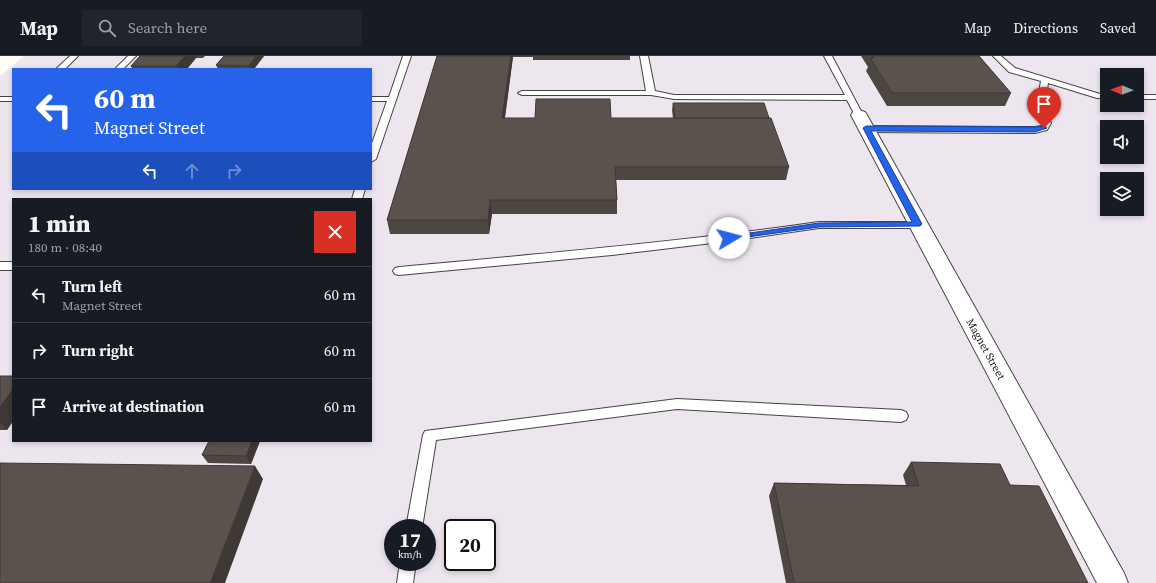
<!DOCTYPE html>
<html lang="en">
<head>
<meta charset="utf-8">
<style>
	body { margin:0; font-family:"Source Serif 4",serif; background:#20242c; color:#f1f3f6; height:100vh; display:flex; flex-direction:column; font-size:15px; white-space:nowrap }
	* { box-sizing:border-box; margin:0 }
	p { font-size:13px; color:#9ea1a6 }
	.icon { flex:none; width:22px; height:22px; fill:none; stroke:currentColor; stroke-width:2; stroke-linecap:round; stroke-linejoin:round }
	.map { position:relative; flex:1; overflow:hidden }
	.drawer { position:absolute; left:12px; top:142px; width:360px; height:244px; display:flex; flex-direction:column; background:#171b24; border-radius:0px; box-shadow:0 2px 6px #0003 }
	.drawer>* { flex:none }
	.guide { position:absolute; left:12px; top:12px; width:360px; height:122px; border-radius:0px; box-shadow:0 2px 6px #0003; background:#2563eb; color:#fff; overflow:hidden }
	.needle { width:26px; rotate:271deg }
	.buttons { position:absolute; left:1100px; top:12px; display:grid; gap:8px }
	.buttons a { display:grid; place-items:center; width:44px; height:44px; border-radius:0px; background:#171b24; box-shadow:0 2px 6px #0003; font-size:20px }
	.speed { position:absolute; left:384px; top:463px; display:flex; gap:8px; font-size:20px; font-weight:700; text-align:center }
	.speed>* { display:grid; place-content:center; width:52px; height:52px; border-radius:50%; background:#171b24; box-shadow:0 2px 6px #0003; line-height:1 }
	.speed small { font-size:10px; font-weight:400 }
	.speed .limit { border:2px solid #111; border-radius:6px; background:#fff; color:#111 }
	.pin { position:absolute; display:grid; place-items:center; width:34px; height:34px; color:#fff; margin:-41px -17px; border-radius:50% 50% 50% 0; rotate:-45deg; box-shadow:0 0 4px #0007 }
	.pin .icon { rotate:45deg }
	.me { position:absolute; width:44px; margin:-22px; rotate:82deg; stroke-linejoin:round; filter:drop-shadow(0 0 3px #0008) }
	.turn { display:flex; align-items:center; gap:14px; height:84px; padding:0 16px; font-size:18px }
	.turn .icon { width:52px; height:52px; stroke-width:2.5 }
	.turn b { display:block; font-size:28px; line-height:34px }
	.lanes { display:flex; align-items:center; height:38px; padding:0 16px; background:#0003; justify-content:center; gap:20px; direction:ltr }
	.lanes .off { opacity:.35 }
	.round { display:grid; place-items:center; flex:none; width:42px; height:42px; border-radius:0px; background:#20242c }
	.headline { display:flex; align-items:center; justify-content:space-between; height:68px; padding:0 16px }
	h1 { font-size:24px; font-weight:800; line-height:30px }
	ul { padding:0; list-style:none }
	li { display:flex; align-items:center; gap:12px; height:56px; padding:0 16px; border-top:1px solid #363941 }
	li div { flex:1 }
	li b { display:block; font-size:15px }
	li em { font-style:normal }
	header { display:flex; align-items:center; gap:24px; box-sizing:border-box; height:56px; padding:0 20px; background:#171b24; border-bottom:1px solid #363941 }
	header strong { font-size:19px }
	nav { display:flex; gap:22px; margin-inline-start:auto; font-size:14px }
	.search { width:280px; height:36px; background:#20242c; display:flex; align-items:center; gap:10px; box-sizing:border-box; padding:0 14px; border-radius:0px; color:#9ea1a6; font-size:15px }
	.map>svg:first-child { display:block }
</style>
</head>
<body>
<header>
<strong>Map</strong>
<div class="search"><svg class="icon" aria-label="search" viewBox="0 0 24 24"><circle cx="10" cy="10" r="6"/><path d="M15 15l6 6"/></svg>Search here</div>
<nav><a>Map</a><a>Directions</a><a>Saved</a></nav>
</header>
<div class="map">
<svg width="1156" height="527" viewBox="0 0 1156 527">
	<rect width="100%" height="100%" fill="#fffdf5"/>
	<path fill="#eee6ef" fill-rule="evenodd" d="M 24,0 L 1156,0 L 1156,527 L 0,527 L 0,20 ZM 13,13 L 371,13 L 371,133 L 13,133 ZM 1107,19 L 1137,19 L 1137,49 L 1107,49 ZM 1107,71 L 1137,71 L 1137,101 L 1107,101 ZM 1107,123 L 1137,123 L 1137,153 L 1107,153 ZM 13,143 L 371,143 L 371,385 L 13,385 ZM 393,472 L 427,472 L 427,506 L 393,506 ZM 453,472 L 487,472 L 487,506 L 453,506 Z"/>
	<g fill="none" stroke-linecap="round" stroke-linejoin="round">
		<g stroke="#444" stroke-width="2">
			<g id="service">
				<path d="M 70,0 L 78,0 L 65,13 L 56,13 Z"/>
				<path d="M 128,0 L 136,0 L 123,13 L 115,13 Z"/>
				<path d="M 403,0 L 411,0 L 376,103 L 371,106 L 371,90 L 387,45 L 371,45 L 371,41 L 389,41 Z"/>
				<path d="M 640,0 L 648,0 L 655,35 L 674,39 L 845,39 L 824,0 L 832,0 L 863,59 L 859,62 L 856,61 L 847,44 L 674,43 L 651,39 L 522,39 L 518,37 L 522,35 L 646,35 Z"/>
				<path d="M 993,0 L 1001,0 L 1015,12 L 1100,38 L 1107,38 L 1107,42 L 1097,42 L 1048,27 L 1044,53 L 1051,67 L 1047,74 L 1035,77 L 866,76 L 862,73 L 866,70 L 1035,71 L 1041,70 L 1043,67 L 1036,53 L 1041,25 L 1009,16 Z"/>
				<rect x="1137" y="39" width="19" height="4"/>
				<rect x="0" y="41" width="13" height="4"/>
				<path d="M 355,133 L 365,133 L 362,143 L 352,143 Z"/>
				<path d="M 819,166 L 918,166 L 923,169 L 918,172 L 819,172 L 729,185 L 612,199 L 399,219 L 395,218 L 393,215 L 395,212 L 399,211 C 539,198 679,186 819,166 Z"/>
				<rect x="0" y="206" width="13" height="8"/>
				<path d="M 677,343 L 901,354 L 906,356 L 908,360 L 906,364 L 901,366 L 677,353 L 436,384 L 422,472 L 406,472 L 423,379 L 425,375 Z"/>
				<path d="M 400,506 L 416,506 L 413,527 L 397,527 Z"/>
			</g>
		</g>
		<g stroke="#444" stroke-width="2">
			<path id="minor" d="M 859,54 L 865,56 L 867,59 L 1124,517 L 1128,527 L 1097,527 L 851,59 L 853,56 Z"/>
		</g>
		<use href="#service" fill="#fff" fill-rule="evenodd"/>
		<use href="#minor" fill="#fff" fill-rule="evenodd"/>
	</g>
	<g fill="#4d4742">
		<path d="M 140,0 L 205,0 L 203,2 L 196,2 L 187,13 L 132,13 L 131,10 Z"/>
		<path d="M 224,0 L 264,0 L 254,13 L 218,13 L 216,9 Z"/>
		<path d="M 437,0 L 630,0 L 630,4 L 533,4 L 533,1 L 513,1 L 505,62 L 673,62 L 672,54 L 673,47 L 769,62 L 789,111 L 786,124 L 616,124 L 617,144 L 617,158 L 492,158 L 489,178 L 390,178 L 387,164 Z"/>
		<path d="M 861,0 L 979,0 L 1011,37 L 1005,50 L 887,50 L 866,15 L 868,11 Z"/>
		<path d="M 0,320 L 13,320 L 13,365 L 7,374 L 0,374 Z"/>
		<path d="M 209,385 L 260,385 L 251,408 L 208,407 L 202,399 Z"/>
		<path d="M 911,406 L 1010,429 L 1088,527 L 786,527 L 769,440 L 774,427 L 906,429 L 903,419 Z"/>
	</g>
	<g fill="#3f3936">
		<path d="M 185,0 L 195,0 L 196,2 L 187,13 L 178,13 L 176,10 Z"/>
		<path d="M 256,0 L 264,0 L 254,13 L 250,13 L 249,10 Z"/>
		<path d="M 511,0 L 513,0 L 503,75 L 502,62 Z"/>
		<path d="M 490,144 L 492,158 L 489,178 L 488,164 Z"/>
		<path d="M 13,333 L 13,365 L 7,374 L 0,367 L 0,351 Z"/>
		<path d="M 252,385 L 260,385 L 251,408 L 246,400 Z"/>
		<path d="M 255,410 L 263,423 L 225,527 L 210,527 Z"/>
	</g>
	<g fill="#5a524d" stroke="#3f3936">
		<path d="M 140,0 L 185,0 L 176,10 L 131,10 Z"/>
		<path d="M 224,0 L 256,0 L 249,10 L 216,9 Z"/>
		<path d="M 437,0 L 511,0 L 502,62 L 535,62 L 536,43 L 610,43 L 611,62 L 771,62 L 789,111 L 615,111 L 617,144 L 490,144 L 488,164 L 387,164 Z"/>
		<path d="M 872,0 L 979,0 L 1011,37 L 892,37 L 870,2 L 874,2 Z"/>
		<path d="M 673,47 L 764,47 L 769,62 L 675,62 Z"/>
		<path d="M 0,320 L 13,320 L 13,333 L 0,351 Z"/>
		<path d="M 209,385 L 252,385 L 246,400 L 202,399 Z"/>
		<path d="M 911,406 L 1000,408 L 1010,429 L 1039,430 L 1088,527 L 794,527 L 774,427 L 919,430 Z"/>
		<path d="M 0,407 L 255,410 L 210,527 L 0,527 Z"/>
	</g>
	<path fill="#2563eb" stroke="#184099" d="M 866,70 L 1035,71 L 1044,70 L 1047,72 L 1035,76 L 871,75 L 922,168 L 920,170 L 819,171 L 726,184 L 726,180 L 729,180 L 819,167 L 912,166 L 863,72 Z"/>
	<g text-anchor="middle" stroke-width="4" stroke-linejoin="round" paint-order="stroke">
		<g font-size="11" fill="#111" stroke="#fff">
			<text transform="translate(986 293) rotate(61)" y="4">Magnet Street</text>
		</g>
	</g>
</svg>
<div class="buttons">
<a><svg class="needle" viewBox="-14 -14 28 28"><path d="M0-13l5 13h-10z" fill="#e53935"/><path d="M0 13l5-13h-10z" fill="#9ea1a6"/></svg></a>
<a><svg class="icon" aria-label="sound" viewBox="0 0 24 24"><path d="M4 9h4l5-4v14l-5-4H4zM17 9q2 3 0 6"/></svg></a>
<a><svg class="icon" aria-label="layers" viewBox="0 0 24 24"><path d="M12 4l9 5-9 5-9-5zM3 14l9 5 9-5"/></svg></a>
</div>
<div class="speed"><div>17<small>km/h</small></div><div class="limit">20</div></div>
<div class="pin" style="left:1044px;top:72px;background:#d93025"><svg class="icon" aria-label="arrive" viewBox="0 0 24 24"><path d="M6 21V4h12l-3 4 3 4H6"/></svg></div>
<svg class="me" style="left:729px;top:182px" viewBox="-20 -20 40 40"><circle r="19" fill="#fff"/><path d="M0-13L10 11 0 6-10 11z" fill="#2563eb"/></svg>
<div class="guide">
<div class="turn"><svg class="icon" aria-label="left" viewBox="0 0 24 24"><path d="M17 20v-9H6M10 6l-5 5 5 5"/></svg><div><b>60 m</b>Magnet Street</div></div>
<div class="lanes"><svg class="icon" aria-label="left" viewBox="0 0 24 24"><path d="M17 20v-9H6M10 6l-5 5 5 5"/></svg><svg class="icon off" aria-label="ahead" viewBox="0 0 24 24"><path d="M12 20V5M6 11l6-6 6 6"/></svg><svg class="icon off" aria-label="right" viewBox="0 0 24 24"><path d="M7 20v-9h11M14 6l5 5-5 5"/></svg></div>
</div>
<section class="drawer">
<div class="headline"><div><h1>1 min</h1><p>180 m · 08:40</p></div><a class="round" style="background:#d93025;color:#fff"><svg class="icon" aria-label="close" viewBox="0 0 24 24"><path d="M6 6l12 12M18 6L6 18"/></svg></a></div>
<ul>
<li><svg class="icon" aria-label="left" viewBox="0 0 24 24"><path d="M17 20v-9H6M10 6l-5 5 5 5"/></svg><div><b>Turn left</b><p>Magnet Street</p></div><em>60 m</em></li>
<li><svg class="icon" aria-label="right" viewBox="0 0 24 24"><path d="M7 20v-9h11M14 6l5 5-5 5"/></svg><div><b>Turn right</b></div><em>60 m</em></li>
<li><svg class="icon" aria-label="arrive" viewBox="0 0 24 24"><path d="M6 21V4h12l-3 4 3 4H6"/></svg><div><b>Arrive at destination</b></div><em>60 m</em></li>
</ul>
</section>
</div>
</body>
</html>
